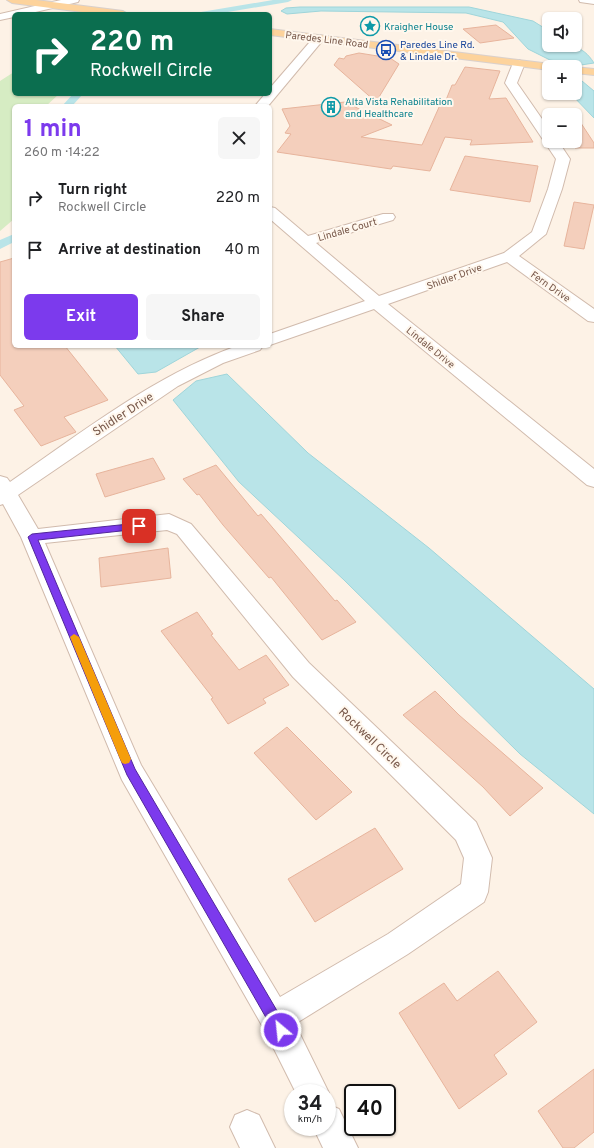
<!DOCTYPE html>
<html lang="en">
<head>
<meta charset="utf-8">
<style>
	body { margin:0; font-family:Overpass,sans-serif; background:#f6f6f6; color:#202124; height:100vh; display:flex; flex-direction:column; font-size:15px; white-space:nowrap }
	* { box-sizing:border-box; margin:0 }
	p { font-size:13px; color:#757577 }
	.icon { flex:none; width:22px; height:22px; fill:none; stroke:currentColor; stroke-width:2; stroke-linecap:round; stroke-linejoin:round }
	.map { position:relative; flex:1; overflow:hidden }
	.details { position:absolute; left:12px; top:104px; width:260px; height:244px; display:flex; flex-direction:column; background:#fff; border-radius:6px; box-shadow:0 1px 3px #0004 }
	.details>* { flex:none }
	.guide { position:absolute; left:12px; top:12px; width:260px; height:84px; border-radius:6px; box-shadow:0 1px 3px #0004; background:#0b6e4f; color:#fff; overflow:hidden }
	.buttons { position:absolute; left:542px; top:12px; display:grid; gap:8px }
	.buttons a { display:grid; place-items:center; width:40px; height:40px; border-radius:6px; background:#fff; box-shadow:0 1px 3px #0004; font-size:20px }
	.speed { position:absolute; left:284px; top:1084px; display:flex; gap:8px; font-size:20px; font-weight:700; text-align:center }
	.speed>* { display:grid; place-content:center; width:52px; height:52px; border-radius:50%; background:#fff; box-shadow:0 1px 3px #0004; line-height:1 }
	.speed small { font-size:10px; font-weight:400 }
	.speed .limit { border:2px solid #111; border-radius:6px; background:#fff; color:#111 }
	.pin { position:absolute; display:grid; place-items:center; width:34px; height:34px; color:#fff; margin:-17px; border-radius:8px; box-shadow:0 2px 6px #0006 }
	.me { position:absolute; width:44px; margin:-22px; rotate:332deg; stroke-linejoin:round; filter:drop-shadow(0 0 3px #0008) }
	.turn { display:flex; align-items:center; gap:14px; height:84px; padding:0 12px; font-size:18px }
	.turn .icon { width:52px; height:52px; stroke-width:2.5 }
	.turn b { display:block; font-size:28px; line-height:34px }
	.round { display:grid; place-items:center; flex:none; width:42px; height:42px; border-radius:6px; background:#f6f6f6 }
	.headline { display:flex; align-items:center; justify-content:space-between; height:68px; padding:0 12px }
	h1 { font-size:24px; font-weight:700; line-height:30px; color:#7c3aed }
	.primary-button { display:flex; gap:8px; margin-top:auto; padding:8px 12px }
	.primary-button a { flex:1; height:46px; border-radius:6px; background:#7c3aed; color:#fff; font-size:16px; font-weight:700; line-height:46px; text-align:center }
	.primary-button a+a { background:#f6f6f6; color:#202124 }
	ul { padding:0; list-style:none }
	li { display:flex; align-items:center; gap:12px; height:52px; padding:0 12px }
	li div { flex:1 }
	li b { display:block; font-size:15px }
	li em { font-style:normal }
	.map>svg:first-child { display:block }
</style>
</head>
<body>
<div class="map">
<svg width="594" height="1148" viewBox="0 0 594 1148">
	<rect width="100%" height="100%" fill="#fdf2e6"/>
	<path fill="#d6ecc3" d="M 14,72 L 14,94 L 59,94 L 46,106 L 14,106 L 14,219 L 0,231 L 0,81 Z"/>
	<g fill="#b9e4e8" stroke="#9fd5da">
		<path d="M 300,7 L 469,7 L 533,21 L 549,31 L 549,45 C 569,45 582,44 594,63 L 581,65 L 550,60 L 528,49 L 503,22 L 466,13 L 321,11 L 287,14 L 281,11 L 286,8 Z"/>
		<path d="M 575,80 L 582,81 L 594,91 L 594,118 L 570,93 L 575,93 Z"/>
		<path d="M 115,346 L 199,346 L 200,347 L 156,372 L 138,374 Z"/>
		<path d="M 227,374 L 308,453 L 429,548 L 594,689 L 594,814 L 520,754 L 344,580 L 239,482 L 173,400 L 196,381 Z"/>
	</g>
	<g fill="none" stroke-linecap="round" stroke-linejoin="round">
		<g fill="#b9e4e8" fill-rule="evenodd">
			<path d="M 273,0 L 292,0 L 288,2 L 216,14 L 197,14 L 201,12 Z"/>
			<path d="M 73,94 L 83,94 L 72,106 L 62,106 Z"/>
			<path d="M 14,234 L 14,242 L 0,249 L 0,240 Z"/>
		</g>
	</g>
	<g fill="#f4cfbc" stroke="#e7b49c">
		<path d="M 496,25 L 514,38 L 480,43 L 463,29 Z"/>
		<path d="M 359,53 L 390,58 L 399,64 L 376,102 L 334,65 L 339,58 L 344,59 L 346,56 Z"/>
		<path d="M 465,67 L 500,71 L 489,99 L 506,98 L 533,142 L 470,145 L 472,140 L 445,137 L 430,171 L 393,166 L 391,169 L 277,152 L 291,134 L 285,133 L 290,126 L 282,109 L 345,102 L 392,125 L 361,137 L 422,145 L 440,105 L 444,105 L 452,85 L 455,85 Z"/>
		<path d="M 575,114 L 594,143 L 594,148 L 575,148 Z"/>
		<path d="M 465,156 L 538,166 L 530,202 L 450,190 Z"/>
		<path d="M 574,202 L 594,205 L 584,249 L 564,246 Z"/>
		<path d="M 14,258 L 14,346 L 65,346 L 108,400 L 64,417 L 76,432 L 41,446 L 14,410 L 24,406 L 0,375 L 0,262 Z"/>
		<path d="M 153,458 L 165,479 L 105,497 L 96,474 Z"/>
		<path d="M 216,465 L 258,516 L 261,514 L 335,601 L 337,600 L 356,622 L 322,640 L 271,577 L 269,578 L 223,525 L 199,494 L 197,495 L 183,479 Z"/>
		<path d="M 168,548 L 171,578 L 101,587 L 99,558 Z"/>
		<path d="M 197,612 L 213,634 L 211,635 L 239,670 L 266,655 L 289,685 L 263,699 L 266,703 L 228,724 L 211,699 L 213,698 L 161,631 Z"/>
		<path d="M 435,691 L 459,715 L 543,788 L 510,816 L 483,787 L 403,715 Z"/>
		<path d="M 287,727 L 352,792 L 316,820 L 254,753 Z"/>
		<path d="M 375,828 L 403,869 L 315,922 L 288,879 Z"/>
		<path d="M 498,971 L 537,1022 L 494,1055 L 507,1074 L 459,1109 L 399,1013 L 444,983 L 457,1001 Z"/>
		<path d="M 594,1069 L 594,1132 L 574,1148 L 563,1148 L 538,1111 Z"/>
	</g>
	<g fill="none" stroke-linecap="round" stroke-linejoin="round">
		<g stroke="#d1bbad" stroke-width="2">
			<g id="minor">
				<path d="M 61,0 L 79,0 L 78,2 L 27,14 L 14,14 L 14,17 L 0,20 L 0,14 Z"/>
				<path d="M 579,0 L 594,0 L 594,4 L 580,2 Z"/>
				<path d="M 319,35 L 323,36 L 324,38 L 323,40 L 268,106 L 255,106 L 265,94 L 270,94 L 270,88 L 315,36 Z"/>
				<path d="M 519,60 L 525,63 L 517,83 L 549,129 L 549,141 L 558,141 L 570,159 L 562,189 L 546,234 L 519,256 L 594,309 L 594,322 L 588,321 L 507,262 L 388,304 L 594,469 L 594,487 L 587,485 L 374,309 L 270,345 L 270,334 L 365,301 L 270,219 L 270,207 L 275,208 L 308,236 L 383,214 L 393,214 L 395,217 L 393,220 L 316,243 L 379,296 L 504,253 L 532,232 L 548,189 L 556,159 L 505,83 L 513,63 Z"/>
				<path d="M 237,346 L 263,346 L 260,350 L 223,363 L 178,386 L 18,495 L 38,529 L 169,514 L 191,524 L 309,663 L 476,822 L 492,858 L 488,892 L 484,902 L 408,954 L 295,1024 L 329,1093 L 327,1099 L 327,1093 L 296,1093 L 264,1029 L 122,780 L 21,537 L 3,504 L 0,505 L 0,476 L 7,478 L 10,482 C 81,433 155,375 237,346 ZM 167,530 L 177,534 L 293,677 L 456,840 L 464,858 L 461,884 L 388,934 L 280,997 L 141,765 L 45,543 Z"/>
				<path d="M 327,1104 L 339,1109 L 358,1148 L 323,1148 L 313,1127 L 327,1127 Z"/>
				<path d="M 247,1110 L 259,1115 L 275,1148 L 240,1148 L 230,1127 L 235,1115 Z"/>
			</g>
		</g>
		<g stroke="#d9d0cc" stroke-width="2">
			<g id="major">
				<path d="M 7,0 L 36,0 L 123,11 L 128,14 L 98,14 L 12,3 Z"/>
				<path d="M 270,29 L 551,64 L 557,67 L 549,67 L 549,70 L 270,35 Z"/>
				<path d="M 573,67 L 575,67 L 594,69 L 594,75 L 575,73 L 575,67 Z"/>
			</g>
		</g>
		<use href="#minor" fill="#fff" fill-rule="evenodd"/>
		<use href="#major" fill="#fdd39c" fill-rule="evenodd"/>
	</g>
	<path fill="#7c3aed" stroke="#51269a" d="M 139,523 L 143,526 L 139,529 L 38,540 L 135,769 L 286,1026 L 288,1030 L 286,1035 L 281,1037 L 276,1035 L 127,775 L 28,537 L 32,534 Z"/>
	<path fill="#f59e0b" d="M 74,634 L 79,637 L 131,759 L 129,763 L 125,764 L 122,763 L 120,759 L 70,637 Z"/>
	<defs>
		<g id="sight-ring" transform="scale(1)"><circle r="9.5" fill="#fff7ed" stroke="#0f9aa8" stroke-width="1.5"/><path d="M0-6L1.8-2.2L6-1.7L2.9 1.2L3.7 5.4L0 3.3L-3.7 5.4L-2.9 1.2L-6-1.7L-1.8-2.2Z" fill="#0f9aa8"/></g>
		<g id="bus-ring" transform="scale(1)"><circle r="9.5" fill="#fff7ed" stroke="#1a4fb4" stroke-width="1.5"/><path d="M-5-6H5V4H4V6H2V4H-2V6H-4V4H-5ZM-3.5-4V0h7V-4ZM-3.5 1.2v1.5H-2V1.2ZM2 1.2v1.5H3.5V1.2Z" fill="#1a4fb4"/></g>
		<g id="building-ring" transform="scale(1)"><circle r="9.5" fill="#fff7ed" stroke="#0f9aa8" stroke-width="1.5"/><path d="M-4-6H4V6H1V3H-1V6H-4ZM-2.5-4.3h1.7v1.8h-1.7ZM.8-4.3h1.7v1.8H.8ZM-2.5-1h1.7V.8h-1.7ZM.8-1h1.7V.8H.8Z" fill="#0f9aa8"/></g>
	</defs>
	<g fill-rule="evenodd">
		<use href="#sight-ring" x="370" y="26"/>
		<use href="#bus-ring" x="386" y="50"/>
		<use href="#building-ring" x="331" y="107"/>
	</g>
	<g text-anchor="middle" stroke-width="4" stroke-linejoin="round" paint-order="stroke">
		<g font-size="10" fill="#0d838f" stroke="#fff7ed" text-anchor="start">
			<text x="384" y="30">Kraigher House</text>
			<text x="345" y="105">Alta Vista Rehabilitation<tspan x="345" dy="12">and Healthcare</tspan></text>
		</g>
		<g font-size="10" fill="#775749" stroke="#fff7ed">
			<text transform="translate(327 39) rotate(7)" y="4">Paredes Line Road</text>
			<text transform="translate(347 229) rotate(-16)" y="4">Lindale Court</text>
			<text transform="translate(454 276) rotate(-20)" y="4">Shidler Drive</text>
			<text transform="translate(551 286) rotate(35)" y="4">Fern Drive</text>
			<text transform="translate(431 347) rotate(39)" y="4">Lindale Drive</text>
		</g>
		<g font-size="10" fill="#164399" stroke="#fff7ed" text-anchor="start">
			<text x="400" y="48">Paredes Line Rd.<tspan x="400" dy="12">&amp; Lindale Dr.</tspan></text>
		</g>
		<g font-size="12" fill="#775749" stroke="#fff7ed">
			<text transform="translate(123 414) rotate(-33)" y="4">Shidler Drive</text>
			<text transform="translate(370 738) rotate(44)" y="4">Rockwell Circle</text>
		</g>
	</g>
</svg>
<div class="buttons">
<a><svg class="icon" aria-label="sound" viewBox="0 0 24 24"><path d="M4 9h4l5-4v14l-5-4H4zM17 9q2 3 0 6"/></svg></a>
<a>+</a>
<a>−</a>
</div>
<div class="speed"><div>34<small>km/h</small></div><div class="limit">40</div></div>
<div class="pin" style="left:139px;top:526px;background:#d93025"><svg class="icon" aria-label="arrive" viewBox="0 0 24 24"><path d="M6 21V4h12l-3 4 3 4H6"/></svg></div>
<svg class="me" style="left:281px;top:1030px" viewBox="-20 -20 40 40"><circle r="17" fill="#7c3aed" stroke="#fff" stroke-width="3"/><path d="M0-11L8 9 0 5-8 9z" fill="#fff"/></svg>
<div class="guide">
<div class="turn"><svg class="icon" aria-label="right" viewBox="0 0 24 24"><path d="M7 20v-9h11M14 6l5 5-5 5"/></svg><div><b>220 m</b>Rockwell Circle</div></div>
</div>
<section class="details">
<div class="headline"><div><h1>1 min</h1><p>260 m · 14:22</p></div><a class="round"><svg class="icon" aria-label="close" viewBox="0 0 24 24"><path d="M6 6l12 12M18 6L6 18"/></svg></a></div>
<ul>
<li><svg class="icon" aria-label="right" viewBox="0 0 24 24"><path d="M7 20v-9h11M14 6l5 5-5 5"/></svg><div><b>Turn right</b><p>Rockwell Circle</p></div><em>220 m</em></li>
<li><svg class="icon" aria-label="arrive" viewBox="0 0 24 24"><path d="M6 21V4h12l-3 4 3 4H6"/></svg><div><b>Arrive at destination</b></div><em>40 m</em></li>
</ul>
<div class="primary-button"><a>Exit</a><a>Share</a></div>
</section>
</div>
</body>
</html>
